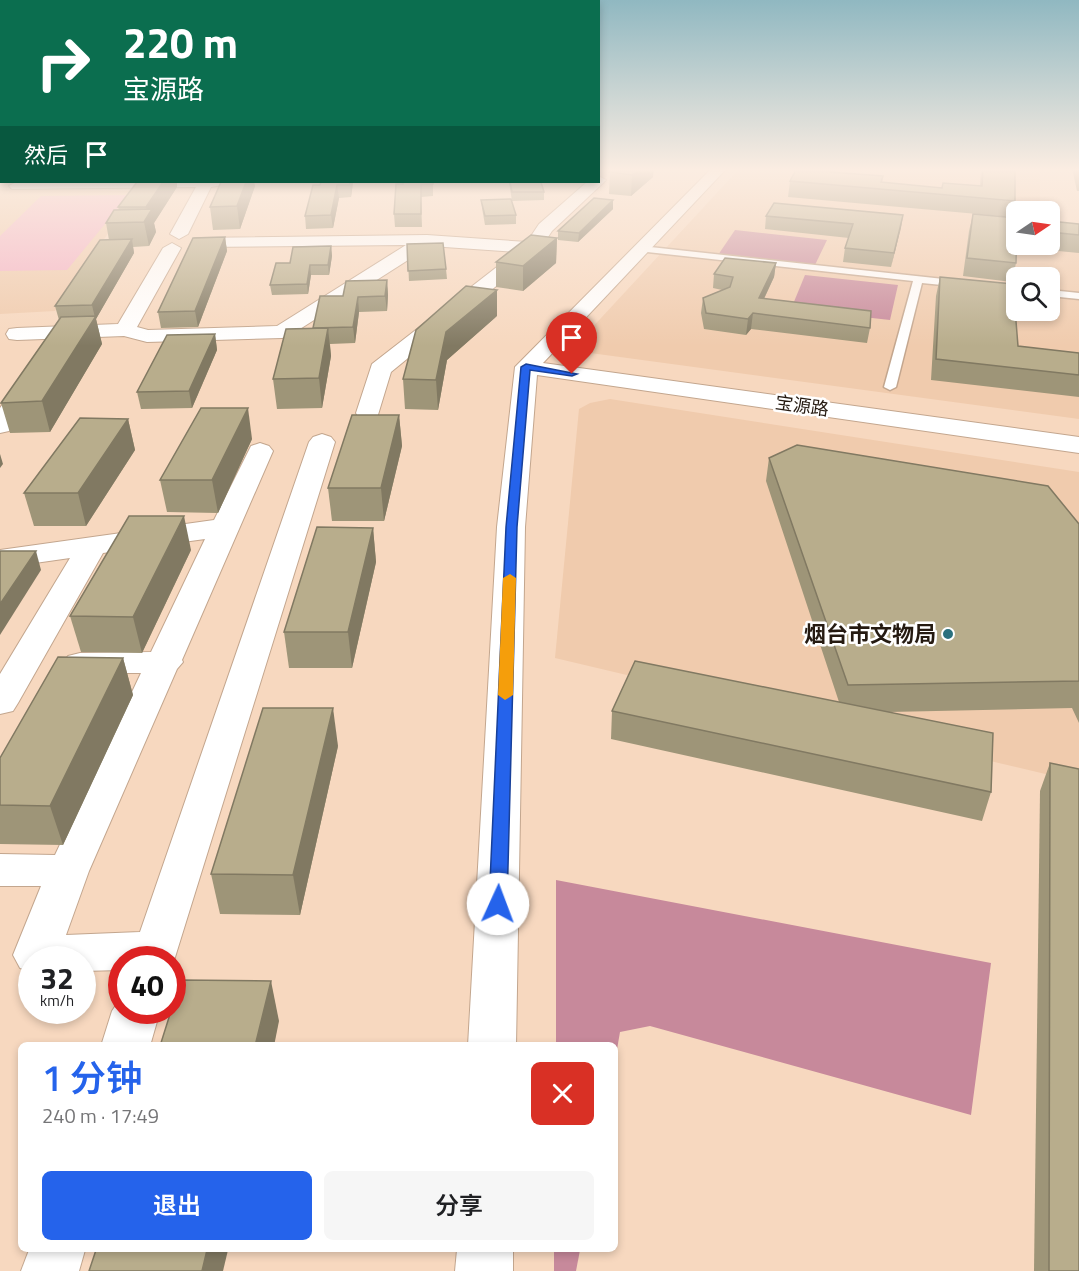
<!DOCTYPE html>
<html lang="zh">
<head>
<meta charset="utf-8">
<style>
	body { margin:0; font-family:"Titillium Web","Noto Sans SC",sans-serif; background:#f6f6f6; color:#202124; height:100vh; display:flex; flex-direction:column; font-size:22px; white-space:nowrap }
	* { box-sizing:border-box; margin:0 }
	p { font-size:20px; color:#757577 }
	.icon { flex:none; width:33px; height:33px; fill:none; stroke:currentColor; stroke-width:2; stroke-linecap:round; stroke-linejoin:round }
	.map { position:relative; flex:1; overflow:hidden }
	.drawer { position:absolute; left:18px; top:1042px; width:600px; height:210px; display:flex; flex-direction:column; background:#fff; border-radius:9px; box-shadow:0 3px 9px #0003 }
	.drawer>* { flex:none }
	.guide { position:absolute; left:0px; top:0px; width:600px; height:183px; box-shadow:0 3px 9px #0003; background:#0b6e4f; color:#fff; overflow:hidden }
	.needle { width:39px; rotate:77deg }
	.controls { position:absolute; left:1006px; top:201px; display:grid; gap:12px }
	.controls a { display:grid; place-items:center; width:54px; height:54px; border-radius:9px; background:#fff; box-shadow:0 3px 9px #0003; font-size:30px }
	.speed { position:absolute; left:18px; top:946px; display:flex; gap:12px; font-size:30px; font-weight:700; text-align:center }
	.speed>* { display:grid; place-content:center; width:78px; height:78px; border-radius:50%; background:#fff; box-shadow:0 3px 9px #0003; line-height:1 }
	.speed small { font-size:15px; font-weight:400 }
	.speed .limit { border:9px solid #d22; background:#fff; color:#111 }
	.pin { position:absolute; display:grid; place-items:center; width:51px; height:51px; color:#fff; margin:-62px -26px; border-radius:50% 50% 50% 0; rotate:-45deg; box-shadow:0 0 6px #0007 }
	.pin .icon { rotate:45deg }
	.me { position:absolute; width:66px; margin:-33px; rotate:2deg; stroke-linejoin:round; filter:drop-shadow(0 0 4px #0008) }
	.turn { display:flex; align-items:center; gap:21px; height:126px; padding:0 24px; font-size:27px }
	.turn .icon { width:78px; height:78px; stroke-width:2.5 }
	.turn b { display:block; font-size:42px; line-height:51px }
	.then { display:flex; align-items:center; height:57px; padding:0 24px; background:#0003; gap:12px; font-size:22px }
	.round { display:grid; place-items:center; flex:none; width:63px; height:63px; border-radius:9px; background:#f6f6f6 }
	.overview { display:flex; align-items:center; justify-content:space-between; height:102px; padding:0 24px }
	h1 { font-size:36px; font-weight:600; line-height:45px; color:#2563eb }
	.button { display:flex; gap:12px; margin-top:auto; padding:12px 24px }
	.button a { flex:1; height:69px; border-radius:9px; background:#2563eb; color:#fff; font-size:24px; font-weight:600; line-height:69px; text-align:center }
	.button a+a { background:#f6f6f6; color:#202124 }
	.map>svg:first-child { display:block }
</style>
</head>
<body>
<div class="map">
<svg width="1079" height="1271" viewBox="0 0 1079 1271">
	<rect width="100%" height="100%" fill="#f7d8bf"/>
	<g fill="#f0cbad" fill-rule="evenodd">
		<path d="M 740,168 L 1040,168 L 1040,211 L 1017,212 L 1017,244 L 1050,244 L 1079,239 L 1079,419 L 583,352 L 576,345 ZM 1017,278 L 1050,278 L 1050,310 L 1017,310 Z"/>
		<path d="M 0,189 L 137,191 L 55,311 L 0,314 Z"/>
		<path d="M 610,399 L 1079,472 L 1079,782 L 555,658 L 579,409 L 590,403 Z"/>
	</g>
	<path fill="#f4b3c6" d="M 129,195 L 67,270 L 0,271 L 0,236 L 41,196 Z"/>
	<g fill="#c7899b">
		<path d="M 735,230 L 827,240 L 815,265 L 718,255 Z"/>
		<path d="M 805,275 L 898,285 L 890,320 L 791,309 Z"/>
		<path d="M 556,880 L 991,963 L 971,1115 L 650,1026 L 620,1032 L 615,1061 L 615,1046 L 556,1045 Z"/>
		<path d="M 554,1250 L 580,1250 L 576,1271 L 554,1271 Z"/>
	</g>
	<g fill="none" stroke-linecap="round" stroke-linejoin="round">
		<g stroke="#c3a68e" stroke-width="3">
			<g id="service">
				<path d="M 641,246 L 962,281 L 967,284 L 962,287 L 922,283 L 896,387 L 890,390 L 884,387 L 913,281 L 638,251 L 638,247 Z"/>
				<path d="M 991,284 L 1017,287 L 1017,293 L 988,289 L 986,287 Z"/>
				<path d="M 1050,290 L 1079,293 L 1079,299 L 1050,296 Z"/>
			</g>
		</g>
		<g stroke="#c3a68e" stroke-width="2">
			<g id="minor">
				<path d="M 598,176 L 606,180 L 603,183 L 552,231 L 538,252 L 391,372 L 377,418 L 368,420 L 359,418 L 356,413 L 372,364 L 516,252 L 430,246 L 289,336 L 282,338 L 147,342 L 124,336 L 17,340 L 9,339 L 6,334 L 9,329 L 17,328 L 118,324 L 163,248 L 172,243 L 181,248 L 137,327 L 148,330 L 277,326 L 406,245 L 201,247 L 195,246 L 192,242 L 195,238 L 427,235 L 527,242 L 539,224 L 587,182 L 598,182 Z"/>
				<path d="M 16,182 L 225,182 L 222,185 L 211,187 L 188,234 L 179,239 L 170,234 L 196,187 L 12,189 L 9,186 Z"/>
				<path d="M 30,374 L 38,376 L 42,381 L 9,431 L 0,433 L 0,408 L 22,376 Z"/>
				<path d="M 322,434 L 331,437 L 335,442 L 172,967 L 172,960 L 122,960 L 122,970 L 82,971 L 82,960 L 32,960 L 32,972 L 20,968 L 13,955 L 41,886 L 0,886 L 0,854 L 55,855 L 141,673 L 80,673 L 68,670 L 63,663 L 68,656 L 80,653 L 151,652 L 205,539 L 103,553 L 18,703 L 13,711 L 0,714 L 0,674 L 70,558 L 0,568 L 0,550 L 214,520 L 251,446 L 260,443 L 269,446 L 273,451 L 182,660 L 183,662 L 177,669 L 89,871 L 66,935 L 140,932 L 309,442 L 313,437 Z"/>
				<path d="M 122,996 L 122,1011 L 160,1011 L 150,1046 L 101,1046 L 112,1011 Z"/>
				<path d="M 29,1250 L 85,1250 L 79,1271 L 21,1271 Z"/>
			</g>
		</g>
		<g stroke="#c3a68e" stroke-width="2">
			<g id="tertiary">
				<path d="M 712,168 L 727,168 L 543,363 L 1079,437 L 1079,453 L 537,375 L 525,527 L 516,1046 L 468,1046 L 497,527 L 515,367 Z"/>
				<path d="M 457,1250 L 513,1250 L 513,1271 L 455,1271 Z"/>
			</g>
		</g>
		<use href="#service" fill="#fff" fill-rule="evenodd"/>
		<use href="#minor" fill="#fff" fill-rule="evenodd"/>
		<use href="#tertiary" fill="#fff" fill-rule="evenodd"/>
	</g>
	<g fill="#9e9578">
		<path d="M 981,168 L 1015,168 L 1015,201 L 1011,217 L 788,197 L 790,181 L 835,172 L 883,176 L 882,183 L 942,188 L 980,186 Z"/>
		<path d="M 1072,168 L 1079,168 L 1079,191 L 1077,191 Z"/>
		<path d="M 610,172 L 653,177 L 631,196 L 609,194 Z"/>
		<path d="M 221,182 L 254,182 L 255,186 L 240,229 L 213,230 L 210,207 Z"/>
		<path d="M 321,182 L 353,182 L 351,197 L 339,198 L 333,228 L 306,229 L 305,216 Z"/>
		<path d="M 433,182 L 433,196 L 421,197 L 422,227 L 395,227 L 394,214 L 403,184 Z"/>
		<path d="M 509,182 L 541,182 L 544,192 L 544,200 L 512,201 Z"/>
		<path d="M 177,187 L 154,223 L 156,232 L 149,246 L 133,247 L 134,253 L 96,319 L 102,344 L 50,432 L 10,433 L 1,403 L 59,320 L 55,306 L 109,240 L 106,223 L 119,210 L 118,207 Z"/>
		<path d="M 481,200 L 516,215 L 516,224 L 485,225 L 482,208 Z"/>
		<path d="M 613,200 L 613,209 L 578,242 L 558,240 L 558,231 Z"/>
		<path d="M 973,214 L 1017,244 L 1050,244 L 1050,221 L 1079,224 L 1079,253 L 1017,247 L 1016,263 L 1012,282 L 963,276 L 969,231 Z"/>
		<path d="M 903,215 L 891,267 L 843,262 L 845,248 L 849,238 L 765,229 L 766,216 Z"/>
		<path d="M 225,237 L 227,251 L 198,327 L 161,328 L 158,312 Z"/>
		<path d="M 557,238 L 556,263 L 523,291 L 496,287 L 496,262 Z"/>
		<path d="M 407,244 L 446,269 L 447,279 L 409,281 Z"/>
		<path d="M 331,246 L 332,256 L 329,275 L 311,275 L 308,294 L 272,295 L 270,285 L 290,263 Z"/>
		<path d="M 776,263 L 774,277 L 764,299 L 870,328 L 867,343 L 751,329 L 746,335 L 704,329 L 701,313 L 703,298 L 722,290 L 713,288 L 714,274 Z"/>
		<path d="M 940,277 L 1018,346 L 1079,353 L 1079,397 L 931,380 L 936,296 Z"/>
		<path d="M 387,280 L 388,295 L 387,311 L 359,312 L 355,343 L 330,344 L 331,356 L 322,408 L 277,409 L 273,379 L 313,328 L 343,296 Z"/>
		<path d="M 497,316 L 447,360 L 438,410 L 405,409 L 403,379 Z"/>
		<path d="M 215,334 L 217,350 L 192,408 L 141,409 L 137,392 Z"/>
		<path d="M 399,415 L 402,446 L 384,521 L 332,521 L 328,488 Z"/>
		<path d="M 128,419 L 135,450 L 86,526 L 34,526 L 24,493 Z"/>
		<path d="M 252,439 L 218,513 L 167,512 L 160,480 Z"/>
		<path d="M 769,458 L 1079,524 L 1079,723 L 1072,708 L 889,712 L 991,792 L 982,821 L 611,739 L 612,711 L 839,702 L 766,481 Z"/>
		<path d="M 373,528 L 376,562 L 352,668 L 289,668 L 284,632 Z"/>
		<path d="M 191,550 L 142,653 L 81,652 L 70,616 Z"/>
		<path d="M 123,658 L 133,695 L 63,845 L 0,844 L 0,805 Z"/>
		<path d="M 338,746 L 300,915 L 220,914 L 211,874 Z"/>
		<path d="M 1050,763 L 1079,1271 L 1034,1271 L 1040,791 Z"/>
	</g>
	<g fill="#817962">
		<path d="M 641,168 L 654,168 L 653,177 L 631,196 L 632,175 Z"/>
		<path d="M 832,168 L 837,168 L 829,185 L 830,172 Z"/>
		<path d="M 163,182 L 177,182 L 177,187 L 154,223 L 156,232 L 149,246 L 144,222 L 148,216 L 146,207 Z"/>
		<path d="M 246,182 L 254,182 L 255,186 L 240,229 L 237,206 Z"/>
		<path d="M 350,182 L 353,182 L 353,183 L 351,197 Z"/>
		<path d="M 337,185 L 339,198 L 333,228 L 331,215 Z"/>
		<path d="M 613,200 L 613,209 L 578,242 L 579,233 Z"/>
		<path d="M 903,215 L 901,228 L 891,267 L 894,253 Z"/>
		<path d="M 225,237 L 227,251 L 198,327 L 195,311 Z"/>
		<path d="M 557,238 L 556,263 L 523,291 L 523,266 Z"/>
		<path d="M 132,239 L 134,253 L 96,319 L 102,344 L 50,432 L 42,401 L 95,318 L 92,305 Z"/>
		<path d="M 331,246 L 332,256 L 329,275 L 328,265 Z"/>
		<path d="M 776,263 L 774,277 L 757,313 L 759,298 Z"/>
		<path d="M 310,265 L 311,275 L 308,294 L 307,284 Z"/>
		<path d="M 387,280 L 388,295 L 387,311 L 385,296 Z"/>
		<path d="M 497,290 L 497,316 L 447,360 L 438,410 L 436,380 L 446,332 Z"/>
		<path d="M 358,297 L 359,312 L 355,343 L 353,327 Z"/>
		<path d="M 753,313 L 751,329 L 746,335 L 748,319 Z"/>
		<path d="M 328,328 L 331,356 L 322,408 L 319,378 Z"/>
		<path d="M 215,334 L 217,350 L 192,408 L 189,391 Z"/>
		<path d="M 248,408 L 252,439 L 218,513 L 212,480 Z"/>
		<path d="M 399,415 L 402,446 L 384,521 L 381,488 Z"/>
		<path d="M 128,419 L 135,450 L 86,526 L 78,493 Z"/>
		<path d="M 0,454 L 3,464 L 0,468 Z"/>
		<path d="M 184,516 L 191,550 L 142,653 L 133,617 Z"/>
		<path d="M 373,528 L 376,562 L 352,668 L 348,632 Z"/>
		<path d="M 36,551 L 41,570 L 0,635 L 0,604 Z"/>
		<path d="M 123,658 L 133,695 L 63,845 L 50,806 Z"/>
		<path d="M 333,708 L 338,746 L 300,915 L 293,875 Z"/>
		<path d="M 271,981 L 279,1021 L 274,1046 L 255,1046 Z"/>
		<path d="M 207,1250 L 228,1250 L 223,1271 L 202,1271 Z"/>
	</g>
	<g fill="#b8ad8c" stroke="#817962" stroke-width="1.5">
		<path d="M 615,168 L 641,168 L 632,175 L 610,172 Z"/>
		<path d="M 797,168 L 832,168 L 830,172 L 883,176 L 881,182 L 942,188 L 943,183 L 982,186 L 983,168 L 1015,168 L 1015,201 L 790,181 Z"/>
		<path d="M 137,182 L 163,182 L 146,207 L 118,207 Z"/>
		<path d="M 221,182 L 246,182 L 237,206 L 210,207 Z"/>
		<path d="M 321,182 L 350,182 L 350,185 L 337,185 L 331,215 L 305,216 L 313,185 L 320,185 Z"/>
		<path d="M 403,182 L 433,182 L 433,184 L 421,184 L 421,214 L 394,214 L 396,184 L 403,184 Z"/>
		<path d="M 510,182 L 541,182 L 544,192 L 512,192 Z"/>
		<path d="M 594,198 L 613,200 L 579,233 L 558,231 Z"/>
		<path d="M 511,199 L 516,215 L 485,216 L 481,200 Z"/>
		<path d="M 774,203 L 903,215 L 894,253 L 845,248 L 853,224 L 766,216 Z"/>
		<path d="M 152,209 L 144,222 L 106,223 L 114,210 Z"/>
		<path d="M 973,214 L 1017,218 L 1016,263 L 967,258 Z"/>
		<path d="M 1050,221 L 1079,224 L 1079,235 L 1050,232 Z"/>
		<path d="M 531,235 L 557,238 L 523,266 L 496,262 Z"/>
		<path d="M 225,237 L 195,311 L 158,312 L 193,238 Z"/>
		<path d="M 132,239 L 92,305 L 55,306 L 100,240 Z"/>
		<path d="M 443,243 L 446,269 L 408,271 L 407,244 Z"/>
		<path d="M 331,246 L 328,265 L 310,265 L 307,284 L 270,285 L 276,263 L 290,263 L 293,247 Z"/>
		<path d="M 725,258 L 776,263 L 759,298 L 871,311 L 870,328 L 753,313 L 748,319 L 706,313 L 703,298 L 730,287 L 733,277 L 714,274 Z"/>
		<path d="M 940,277 L 1013,284 L 1018,346 L 1079,353 L 1079,375 L 936,359 Z"/>
		<path d="M 387,280 L 385,296 L 358,297 L 353,327 L 313,328 L 320,296 L 343,296 L 346,281 Z"/>
		<path d="M 466,286 L 497,290 L 446,332 L 436,380 L 403,379 L 416,330 Z"/>
		<path d="M 96,316 L 42,401 L 1,403 L 61,317 Z"/>
		<path d="M 328,328 L 319,378 L 273,379 L 286,329 Z"/>
		<path d="M 215,334 L 189,391 L 137,392 L 167,335 Z"/>
		<path d="M 201,408 L 248,408 L 212,480 L 160,480 Z"/>
		<path d="M 352,415 L 399,415 L 381,488 L 328,488 Z"/>
		<path d="M 80,418 L 128,419 L 78,493 L 24,493 Z"/>
		<path d="M 797,445 L 1048,486 L 1079,524 L 1079,681 L 848,685 L 769,458 Z"/>
		<path d="M 129,516 L 184,516 L 133,617 L 70,616 Z"/>
		<path d="M 317,527 L 373,528 L 348,632 L 284,632 Z"/>
		<path d="M 0,551 L 36,551 L 0,604 Z"/>
		<path d="M 58,657 L 123,658 L 50,806 L 0,805 L 0,758 Z"/>
		<path d="M 635,661 L 993,733 L 991,792 L 612,711 Z"/>
		<path d="M 263,708 L 333,708 L 293,875 L 211,874 Z"/>
		<path d="M 1050,763 L 1079,769 L 1079,1271 L 1049,1271 Z"/>
		<path d="M 181,980 L 271,981 L 255,1046 L 160,1046 L 171,1011 L 172,1011 L 172,1005 Z"/>
		<path d="M 96,1250 L 207,1250 L 202,1271 L 89,1271 Z"/>
	</g>
	<linearGradient id="sky" x2="0" y2="1"><stop stop-color="#90b8c1"/><stop offset="0.49" stop-color="#fbede2"/><stop offset="1" stop-color="#fbede2" stop-opacity="0"/></linearGradient>
	<rect width="1079" height="346" fill="url(#sky)"/>
	<path fill="#2563eb" stroke="#184099" stroke-width="1.5" d="M 526,364 L 577,374 L 572,376 L 530,370 L 517,527 L 507,904 L 504,909 L 491,909 L 489,904 L 506,527 L 521,367 Z"/>
	<path fill="#f59e0b" d="M 510,574 L 516,578 L 513,695 L 505,700 L 498,695 L 503,578 Z"/>
	<circle fill="#2a707e" stroke="#fff" stroke-width="2" cx="948" cy="634" r="6"/>
	<g text-anchor="middle" stroke-width="5" stroke-linejoin="round" paint-order="stroke">
		<g font-size="18" fill="#251a11" stroke="#fff">
			<text transform="translate(802 406) rotate(8)" y="6">宝源路</text>
		</g>
		<g font-size="22" font-weight="bold" fill="#251a11" stroke="#fff" text-anchor="end">
			<text x="936" y="642">烟台市文物局</text>
		</g>
	</g>
</svg>
<div class="controls">
<a><svg class="needle" viewBox="-14 -14 28 28"><path d="M0-13l5 13h-10z" fill="#e53935"/><path d="M0 13l5-13h-10z" fill="#757577"/></svg></a>
<a><svg class="icon" aria-label="search" viewBox="0 0 24 24"><circle cx="10" cy="10" r="6"/><path d="M15 15l6 6"/></svg></a>
</div>
<div class="speed"><div>32<small>km/h</small></div><div class="limit">40</div></div>
<div class="pin" style="left:572px;top:374px;background:#d93025"><svg class="icon" aria-label="arrive" viewBox="0 0 24 24"><path d="M6 21V4h12l-3 4 3 4H6"/></svg></div>
<svg class="me" style="left:498px;top:904px" viewBox="-20 -20 40 40"><circle r="19" fill="#fff"/><path d="M0-13L10 11 0 6-10 11z" fill="#2563eb"/></svg>
<div class="guide">
<div class="turn"><svg class="icon" aria-label="right" viewBox="0 0 24 24"><path d="M7 20v-9h11M14 6l5 5-5 5"/></svg><div><b>220 m</b>宝源路</div></div>
<div class="then">然后<svg class="icon" aria-label="arrive" viewBox="0 0 24 24"><path d="M6 21V4h12l-3 4 3 4H6"/></svg></div>
</div>
<section class="drawer">
<div class="overview"><div><h1>1 分钟</h1><p>240 m · 17:49</p></div><a class="round" style="background:#d93025;color:#fff"><svg class="icon" aria-label="close" viewBox="0 0 24 24"><path d="M6 6l12 12M18 6L6 18"/></svg></a></div>
<div class="button"><a>退出</a><a>分享</a></div>
</section>
</div>
</body>
</html>
